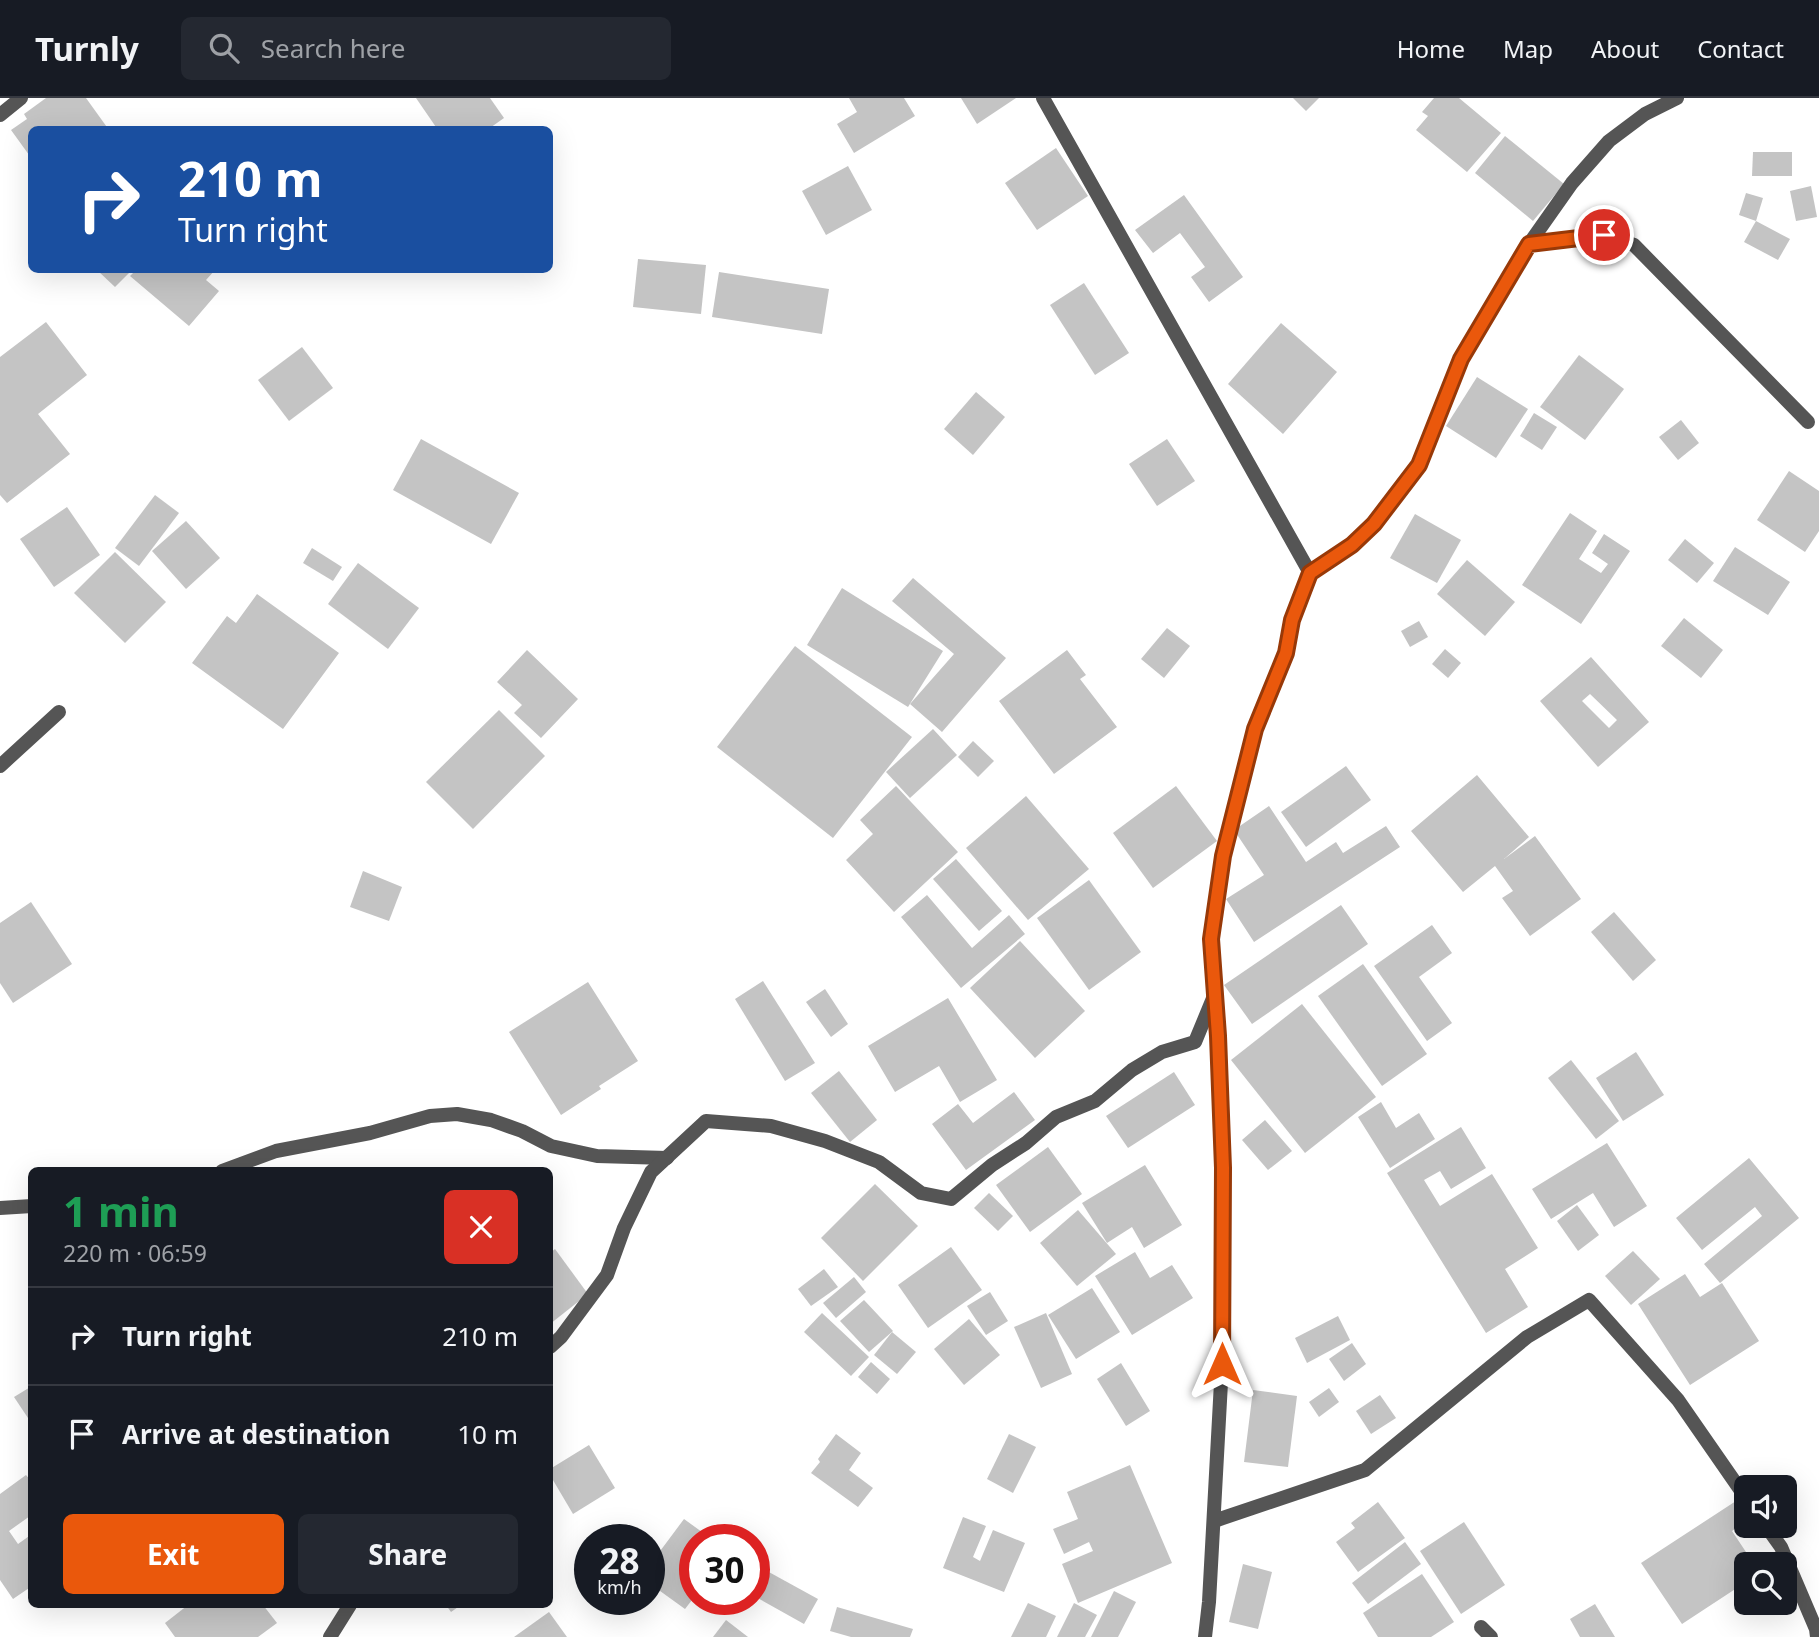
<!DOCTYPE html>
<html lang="en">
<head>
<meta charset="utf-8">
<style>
	body { margin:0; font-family:"Noto Sans",sans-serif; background:#242831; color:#f1f3f6; height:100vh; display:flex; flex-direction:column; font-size:26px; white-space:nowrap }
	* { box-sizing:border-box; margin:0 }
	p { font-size:23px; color:#9ea1a6 }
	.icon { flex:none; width:38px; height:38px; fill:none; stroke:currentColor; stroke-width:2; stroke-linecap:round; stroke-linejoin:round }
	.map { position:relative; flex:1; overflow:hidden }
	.sheet { position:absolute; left:28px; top:1069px; width:525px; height:441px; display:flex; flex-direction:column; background:#171b24; border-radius:10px; box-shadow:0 7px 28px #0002 }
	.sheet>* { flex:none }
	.hud { position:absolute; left:28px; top:28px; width:525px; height:147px; border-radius:10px; box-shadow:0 7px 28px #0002; background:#1a4fa0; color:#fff; overflow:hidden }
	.controls { position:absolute; left:1734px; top:1377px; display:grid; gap:14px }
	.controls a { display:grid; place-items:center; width:63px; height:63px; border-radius:10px; background:#171b24; box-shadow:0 7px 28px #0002; font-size:35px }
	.speed { position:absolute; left:574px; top:1426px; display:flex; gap:14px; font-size:35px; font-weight:700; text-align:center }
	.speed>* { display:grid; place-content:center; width:91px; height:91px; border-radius:50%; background:#171b24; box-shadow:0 7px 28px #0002; line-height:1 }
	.speed small { font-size:18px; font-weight:400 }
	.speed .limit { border:10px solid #d22; background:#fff; color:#111 }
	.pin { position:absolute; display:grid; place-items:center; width:60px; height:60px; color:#fff; margin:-30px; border:4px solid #fff; border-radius:50%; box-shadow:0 2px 7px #0007 }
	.me { position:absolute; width:77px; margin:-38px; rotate:0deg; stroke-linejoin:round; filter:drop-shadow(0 0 5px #0008) }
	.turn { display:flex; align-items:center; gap:24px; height:147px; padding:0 35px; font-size:32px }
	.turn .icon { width:91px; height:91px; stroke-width:2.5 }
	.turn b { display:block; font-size:49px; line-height:60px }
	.round { display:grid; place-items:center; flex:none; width:74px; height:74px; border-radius:10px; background:#242831 }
	.summary { display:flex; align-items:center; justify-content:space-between; height:119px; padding:0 35px }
	h1 { font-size:42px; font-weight:700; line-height:52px; color:#1e9e55 }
	.cta { display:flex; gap:14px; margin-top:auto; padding:14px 35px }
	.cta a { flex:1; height:80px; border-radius:10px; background:#ea580c; color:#fff; font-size:28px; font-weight:700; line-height:80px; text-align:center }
	.cta a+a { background:#242831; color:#f1f3f6 }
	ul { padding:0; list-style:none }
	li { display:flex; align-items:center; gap:21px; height:98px; padding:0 35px; border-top:2px solid #363941 }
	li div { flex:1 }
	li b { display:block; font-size:26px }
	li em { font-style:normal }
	header { display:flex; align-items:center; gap:42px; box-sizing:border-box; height:98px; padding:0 35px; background:#171b24; border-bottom:2px solid #363941 }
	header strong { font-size:33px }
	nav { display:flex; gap:38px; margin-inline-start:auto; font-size:24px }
	.search { width:490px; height:63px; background:#242831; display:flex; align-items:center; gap:18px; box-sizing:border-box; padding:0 24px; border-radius:10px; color:#9ea1a6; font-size:26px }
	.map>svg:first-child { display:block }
</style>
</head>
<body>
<header>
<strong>Turnly</strong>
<div class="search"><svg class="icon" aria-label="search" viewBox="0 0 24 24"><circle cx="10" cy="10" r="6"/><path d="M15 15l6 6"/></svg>Search here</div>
<nav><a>Home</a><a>Map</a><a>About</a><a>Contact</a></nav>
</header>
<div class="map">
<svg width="1819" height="1539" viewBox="0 0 1819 1539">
	<rect width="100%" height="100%" fill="#fff"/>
	<g fill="#c4c4c4" fill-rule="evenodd">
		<path d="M 46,0 L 86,0 L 109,32 L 32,32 L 32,61 L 11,32 L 27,21 L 24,16 Z"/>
		<path d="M 416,0 L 490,0 L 504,20 L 487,32 L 438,32 Z"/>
		<path d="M 849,0 L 904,0 L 915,18 L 854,55 L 837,26 L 857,14 Z"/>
		<path d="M 961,0 L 1016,0 L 977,26 Z"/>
		<path d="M 1293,0 L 1319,0 L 1306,13 Z"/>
		<path d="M 1434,0 L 1459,0 L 1501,35 L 1467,74 L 1416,32 L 1428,18 L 1422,14 Z"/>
		<path d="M 1505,38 L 1564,86 L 1533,123 L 1475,75 Z"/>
		<path d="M 1056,50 L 1088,98 L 1037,132 L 1005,85 Z"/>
		<path d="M 1753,54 L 1792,54 L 1792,78 L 1752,78 Z"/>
		<path d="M 848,68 L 872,112 L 826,137 L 802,93 Z"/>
		<path d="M 1811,88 L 1817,119 L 1796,123 L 1790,93 Z"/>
		<path d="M 1746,95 L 1763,100 L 1756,123 L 1739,117 Z"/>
		<path d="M 1184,97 L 1243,179 L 1209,204 L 1191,179 L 1205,169 L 1180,135 L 1153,155 L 1135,132 Z"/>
		<path d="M 1756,123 L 1790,141 L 1778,162 L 1744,144 Z"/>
		<path d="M 638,161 L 706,167 L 701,216 L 633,209 Z"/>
		<path d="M 97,172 L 132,172 L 115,189 Z"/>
		<path d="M 136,172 L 215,172 L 206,182 L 219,193 L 189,228 L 130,178 Z"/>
		<path d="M 719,174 L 829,191 L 822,236 L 712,219 Z"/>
		<path d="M 1084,185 L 1129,255 L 1095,277 L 1050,207 Z"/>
		<path d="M 46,224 L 87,277 L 38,316 L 70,356 L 7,405 L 0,397 L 0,259 Z"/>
		<path d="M 1281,225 L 1337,274 L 1283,336 L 1228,286 Z"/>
		<path d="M 302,249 L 333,290 L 289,323 L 258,282 Z"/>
		<path d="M 1579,257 L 1624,291 L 1585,342 L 1540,309 Z"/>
		<path d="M 1477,279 L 1528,311 L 1496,360 L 1446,328 Z"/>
		<path d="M 976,294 L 1005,319 L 973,357 L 944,331 Z"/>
		<path d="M 1534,315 L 1557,329 L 1542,352 L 1520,338 Z"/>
		<path d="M 1681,322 L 1699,345 L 1678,362 L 1659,339 Z"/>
		<path d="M 421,341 L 519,395 L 491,446 L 393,392 Z"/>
		<path d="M 1167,341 L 1195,383 L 1157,408 L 1129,366 Z"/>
		<path d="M 1789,373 L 1819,393 L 1819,433 L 1805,454 L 1757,422 Z"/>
		<path d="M 155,397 L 179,415 L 139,468 L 115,450 Z"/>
		<path d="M 67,409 L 100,457 L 54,489 L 20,441 Z"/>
		<path d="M 1570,415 L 1597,433 L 1579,461 L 1601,475 L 1608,466 L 1592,455 L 1604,436 L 1630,453 L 1581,526 L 1522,487 Z"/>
		<path d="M 1415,416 L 1461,442 L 1437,485 L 1390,460 Z"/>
		<path d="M 186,423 L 220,460 L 186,491 L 152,453 Z"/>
		<path d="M 1685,441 L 1714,465 L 1697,485 L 1668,462 Z"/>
		<path d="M 1735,449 L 1790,484 L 1768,517 L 1713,483 Z"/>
		<path d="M 312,450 L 342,469 L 333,483 L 303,465 Z"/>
		<path d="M 115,454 L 166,504 L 125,545 L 74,495 Z"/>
		<path d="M 1467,462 L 1515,504 L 1485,538 L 1437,496 Z"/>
		<path d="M 358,465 L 419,510 L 388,551 L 328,506 Z"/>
		<path d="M 913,480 L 1006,560 L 942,634 L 910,606 L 954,556 L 892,503 Z"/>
		<path d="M 842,490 L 943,553 L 908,609 L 807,547 Z"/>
		<path d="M 257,496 L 339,555 L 283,631 L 192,565 L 227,518 L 236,525 Z"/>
		<path d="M 1684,520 L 1723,552 L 1701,580 L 1661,548 Z"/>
		<path d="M 1419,523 L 1428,539 L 1410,549 L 1401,533 Z"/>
		<path d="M 1167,530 L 1190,548 L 1164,580 L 1141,561 Z"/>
		<path d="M 795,548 L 912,639 L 833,740 L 717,649 Z"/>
		<path d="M 1445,551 L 1461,565 L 1448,580 L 1432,566 Z"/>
		<path d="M 527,552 L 578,601 L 541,640 L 514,615 L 522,607 L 497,584 Z"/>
		<path d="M 1067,552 L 1086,577 L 1080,581 L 1117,629 L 1054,676 L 999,603 Z"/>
		<path d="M 1591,559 L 1649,624 L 1598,669 L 1540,603 ZM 1590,596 L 1617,622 L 1609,630 L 1582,603 Z"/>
		<path d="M 499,612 L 545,658 L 473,731 L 426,684 Z"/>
		<path d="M 933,631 L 957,657 L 910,700 L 886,674 Z"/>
		<path d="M 973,643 L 994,663 L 978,679 L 958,659 Z"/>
		<path d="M 1346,668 L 1371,702 L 1306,749 L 1281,714 Z"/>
		<path d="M 1477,677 L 1529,739 L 1504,761 L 1535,738 L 1581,801 L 1530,838 L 1502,800 L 1513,793 L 1495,768 L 1463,794 L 1411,733 Z"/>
		<path d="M 896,688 L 958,754 L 894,814 L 846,762 L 873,736 L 860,722 Z"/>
		<path d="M 1176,688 L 1217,743 L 1153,790 L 1113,735 Z"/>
		<path d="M 1026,698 L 1089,771 L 1028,822 L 966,750 Z"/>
		<path d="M 1269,708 L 1306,764 L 1336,744 L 1343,755 L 1386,728 L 1400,749 L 1254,844 L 1226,801 L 1264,777 L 1234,732 Z"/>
		<path d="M 956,761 L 1002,813 L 979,833 L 933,781 Z"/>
		<path d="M 363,773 L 402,789 L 389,823 L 350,809 Z"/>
		<path d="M 1089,782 L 1141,854 L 1089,892 L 1037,820 Z"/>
		<path d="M 927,797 L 972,850 L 1009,817 L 1025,836 L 961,890 L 901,819 Z"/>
		<path d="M 31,804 L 72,866 L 13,905 L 0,885 L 0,825 Z"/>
		<path d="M 1341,807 L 1368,846 L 1252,926 L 1224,887 Z"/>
		<path d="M 1614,814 L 1656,862 L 1633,883 L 1591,834 Z"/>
		<path d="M 1432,827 L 1452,855 L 1419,879 L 1452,925 L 1427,943 L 1374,868 Z"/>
		<path d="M 1020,843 L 1085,913 L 1035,960 L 970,890 Z"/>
		<path d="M 1363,866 L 1427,956 L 1382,988 L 1318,898 Z"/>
		<path d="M 763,883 L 815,965 L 785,983 L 735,901 Z"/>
		<path d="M 588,884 L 638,963 L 599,988 L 601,991 L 561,1017 L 509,934 Z"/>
		<path d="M 825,891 L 848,926 L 831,939 L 806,904 Z"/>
		<path d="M 948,900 L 997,982 L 960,1004 L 939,968 L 895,994 L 868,948 Z"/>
		<path d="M 1302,906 L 1376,999 L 1305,1055 L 1231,962 Z"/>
		<path d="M 1636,954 L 1664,997 L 1623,1023 L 1596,980 Z"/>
		<path d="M 1571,962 L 1619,1023 L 1596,1041 L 1548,980 Z"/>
		<path d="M 839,973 L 877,1022 L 850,1044 L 811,995 Z"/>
		<path d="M 1174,974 L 1195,1007 L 1128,1050 L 1106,1018 Z"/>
		<path d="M 1014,994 L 1035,1022 L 966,1072 L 932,1026 L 958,1006 L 973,1025 Z"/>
		<path d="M 1381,1004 L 1396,1030 L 1419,1015 L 1435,1041 L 1390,1070 L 1358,1019 Z"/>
		<path d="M 1265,1022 L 1292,1053 L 1268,1072 L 1242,1042 Z"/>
		<path d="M 1461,1029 L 1486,1070 L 1451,1091 L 1440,1073 L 1424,1082 L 1440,1108 L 1492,1076 L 1538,1150 L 1505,1171 L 1528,1209 L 1486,1235 L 1387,1075 Z"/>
		<path d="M 1607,1045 L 1647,1108 L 1614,1129 L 1593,1095 L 1551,1121 L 1532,1091 Z"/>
		<path d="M 1048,1049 L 1082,1096 L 1030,1134 L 996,1087 Z"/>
		<path d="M 1749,1060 L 1799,1120 L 1720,1185 L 1704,1166 L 1762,1118 L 1755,1109 L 1702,1152 L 1676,1120 Z"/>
		<path d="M 1145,1067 L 1182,1127 L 1144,1150 L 1132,1129 L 1107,1145 L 1082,1105 Z"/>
		<path d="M 875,1086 L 918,1128 L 863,1183 L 821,1140 Z"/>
		<path d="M 989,1095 L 1013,1118 L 998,1133 L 974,1110 Z"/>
		<path d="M 1577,1107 L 1599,1137 L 1578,1153 L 1557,1123 Z"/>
		<path d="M 1078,1112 L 1116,1156 L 1077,1188 L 1040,1145 Z"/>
		<path d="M 951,1149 L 982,1192 L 928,1230 L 898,1187 Z"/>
		<path d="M 555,1151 L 588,1196 L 550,1226 L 550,1155 Z"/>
		<path d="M 1633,1153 L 1660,1181 L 1631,1207 L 1605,1178 Z"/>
		<path d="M 1135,1154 L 1150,1180 L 1172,1167 L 1193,1200 L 1132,1237 L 1095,1178 Z"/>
		<path d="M 824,1171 L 838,1189 L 811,1208 L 798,1191 Z"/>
		<path d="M 1685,1176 L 1700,1199 L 1722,1185 L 1759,1243 L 1690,1287 L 1638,1206 Z"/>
		<path d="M 854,1179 L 866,1194 L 836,1220 L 823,1205 Z"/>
		<path d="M 1092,1190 L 1120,1234 L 1076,1261 L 1048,1217 Z"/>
		<path d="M 990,1194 L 1008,1223 L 986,1237 L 967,1208 Z"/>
		<path d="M 864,1202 L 893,1233 L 869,1254 L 840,1223 Z"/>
		<path d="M 822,1215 L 869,1259 L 851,1278 L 804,1234 Z"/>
		<path d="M 1046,1215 L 1072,1276 L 1041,1290 L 1014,1229 Z"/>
		<path d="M 1338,1218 L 1350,1242 L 1307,1265 L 1295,1240 Z"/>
		<path d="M 969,1221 L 1000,1257 L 964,1287 L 934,1251 Z"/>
		<path d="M 892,1234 L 916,1254 L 897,1276 L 874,1257 Z"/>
		<path d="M 1352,1245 L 1366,1266 L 1344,1283 L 1329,1261 Z"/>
		<path d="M 871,1264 L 890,1281 L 877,1296 L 858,1279 Z"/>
		<path d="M 1121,1265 L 1150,1313 L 1126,1328 L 1097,1281 Z"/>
		<path d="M 32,1288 L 32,1326 L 14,1299 Z"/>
		<path d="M 1329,1290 L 1339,1304 L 1319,1319 L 1309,1304 Z"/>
		<path d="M 1253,1292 L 1297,1298 L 1288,1369 L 1244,1364 Z"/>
		<path d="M 1380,1297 L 1396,1320 L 1371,1336 L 1356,1313 Z"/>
		<path d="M 836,1336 L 861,1355 L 849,1372 L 873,1390 L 858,1409 L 811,1375 L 820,1364 L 818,1361 Z"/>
		<path d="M 1009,1336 L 1036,1349 L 1013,1395 L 987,1381 Z"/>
		<path d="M 589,1347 L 615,1390 L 573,1416 L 550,1377 L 550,1371 Z"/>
		<path d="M 1130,1367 L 1172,1465 L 1078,1505 L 1062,1466 L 1093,1453 L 1089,1444 L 1064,1456 L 1053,1431 L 1078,1421 L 1067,1394 Z"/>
		<path d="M 26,1377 L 32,1384 L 32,1420 L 30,1418 L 9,1433 L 18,1446 L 32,1436 L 32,1488 L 13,1501 L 0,1482 L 0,1396 Z"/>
		<path d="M 1736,1403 L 1746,1423 L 1732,1433 L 1754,1466 L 1746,1466 L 1746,1484 L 1682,1526 L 1641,1465 Z"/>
		<path d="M 1378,1404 L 1405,1440 L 1358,1474 L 1336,1444 L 1355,1430 L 1351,1425 Z"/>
		<path d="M 963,1419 L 986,1428 L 973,1459 L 980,1463 L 993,1432 L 1025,1445 L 1004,1494 L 943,1470 Z"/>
		<path d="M 684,1421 L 713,1442 L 695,1442 L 695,1498 L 685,1511 L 649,1485 L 649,1468 Z"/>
		<path d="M 1464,1424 L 1505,1487 L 1461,1516 L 1420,1453 Z"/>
		<path d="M 1405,1444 L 1421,1466 L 1368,1506 L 1352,1485 Z"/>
		<path d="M 1243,1466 L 1272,1474 L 1258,1531 L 1229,1524 Z"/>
		<path d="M 758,1468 L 818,1501 L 804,1526 L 754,1498 L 754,1475 Z"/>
		<path d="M 1422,1476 L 1454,1524 L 1431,1539 L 1378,1539 L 1363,1515 Z"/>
		<path d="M 1114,1493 L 1136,1504 L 1118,1539 L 1091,1539 Z"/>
		<path d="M 1028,1505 L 1056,1518 L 1046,1539 L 1011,1539 Z"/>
		<path d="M 1074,1505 L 1097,1517 L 1085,1539 L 1057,1539 Z"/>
		<path d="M 1595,1506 L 1615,1539 L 1580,1539 L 1570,1521 Z"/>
		<path d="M 188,1507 L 263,1507 L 277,1525 L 258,1539 L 175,1539 L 165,1525 Z"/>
		<path d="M 446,1507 L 461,1507 L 451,1514 Z"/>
		<path d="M 837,1509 L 913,1531 L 910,1539 L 851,1539 L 830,1533 Z"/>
		<path d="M 549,1514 L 567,1539 L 514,1539 Z"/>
		<path d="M 726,1522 L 748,1539 L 713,1539 Z"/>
	</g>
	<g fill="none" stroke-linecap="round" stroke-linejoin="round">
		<g stroke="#555" stroke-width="14">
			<path d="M 1043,0 L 1310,475"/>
			<path d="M 0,17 L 21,0"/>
			<path d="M 1529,146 L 1604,137 L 1634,147 L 1808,324"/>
			<path d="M 0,668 L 59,614"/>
			<path d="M 222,1073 L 276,1053 L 370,1035 L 430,1018 L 457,1016 L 491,1022 L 522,1033 L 551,1048 L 597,1058 L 667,1060"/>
			<path d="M 0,1110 L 32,1108"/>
			<path d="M 550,1249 L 561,1239 L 607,1177 L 624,1130 L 651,1074 L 706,1023 L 771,1028 L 825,1043 L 879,1064 L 921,1095 L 951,1101 L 992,1067 L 1026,1045 L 1056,1019 L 1095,1003 L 1132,972 L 1162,954 L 1195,944 L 1214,898"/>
			<path d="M 1214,1423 L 1365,1372 L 1527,1239 L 1589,1202 L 1678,1302 L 1746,1400"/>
			<path d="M 1766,1428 L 1781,1449 L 1816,1531 L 1817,1539"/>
			<path d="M 1481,1529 L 1491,1539"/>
			<path d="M 330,1539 L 350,1507"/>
			<path d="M 1205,1539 L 1209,1504 L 1222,1266 L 1223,1070 L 1218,938 L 1211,841 L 1223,758 L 1256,631 L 1286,555 L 1292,522 L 1310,475 L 1352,447 L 1374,426 L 1418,367 L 1461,261 L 1529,146 L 1572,85 L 1609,43 L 1645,16 L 1677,0"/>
		</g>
	</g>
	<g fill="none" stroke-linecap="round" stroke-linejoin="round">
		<g stroke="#983908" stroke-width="18">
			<path id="route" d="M 1222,1266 L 1223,1070 L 1218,938 L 1211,841 L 1223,758 L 1255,631 L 1286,555 L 1292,522 L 1310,475 L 1352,447 L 1374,426 L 1419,367 L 1461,261 L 1529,146 L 1604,137"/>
		</g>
		<use href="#route" stroke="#ea580c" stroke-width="12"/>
	</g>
</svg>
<div class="controls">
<a><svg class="icon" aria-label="sound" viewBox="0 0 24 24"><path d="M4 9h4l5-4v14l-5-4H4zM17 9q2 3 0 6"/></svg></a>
<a><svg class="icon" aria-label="search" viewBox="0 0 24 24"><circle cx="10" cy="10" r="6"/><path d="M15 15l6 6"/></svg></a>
</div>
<div class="speed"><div>28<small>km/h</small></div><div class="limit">30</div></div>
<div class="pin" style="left:1604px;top:137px;background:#d93025"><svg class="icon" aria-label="arrive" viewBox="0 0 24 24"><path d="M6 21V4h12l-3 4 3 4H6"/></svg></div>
<svg class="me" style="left:1222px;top:1266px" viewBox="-20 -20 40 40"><path d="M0-17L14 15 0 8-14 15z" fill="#ea580c" stroke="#fff" stroke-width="4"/></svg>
<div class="hud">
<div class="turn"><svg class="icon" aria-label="right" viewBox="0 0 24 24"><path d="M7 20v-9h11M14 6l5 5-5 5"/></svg><div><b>210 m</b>Turn right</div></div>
</div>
<section class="sheet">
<div class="summary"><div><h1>1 min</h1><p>220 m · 06:59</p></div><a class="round" style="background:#d93025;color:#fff"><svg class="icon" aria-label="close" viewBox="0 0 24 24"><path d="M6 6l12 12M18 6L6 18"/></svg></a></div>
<ul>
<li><svg class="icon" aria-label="right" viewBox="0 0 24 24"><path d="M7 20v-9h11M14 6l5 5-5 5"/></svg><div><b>Turn right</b></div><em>210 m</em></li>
<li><svg class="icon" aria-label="arrive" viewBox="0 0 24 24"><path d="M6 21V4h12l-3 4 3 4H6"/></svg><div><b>Arrive at destination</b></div><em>10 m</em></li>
</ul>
<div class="cta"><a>Exit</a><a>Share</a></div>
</section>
</div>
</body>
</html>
